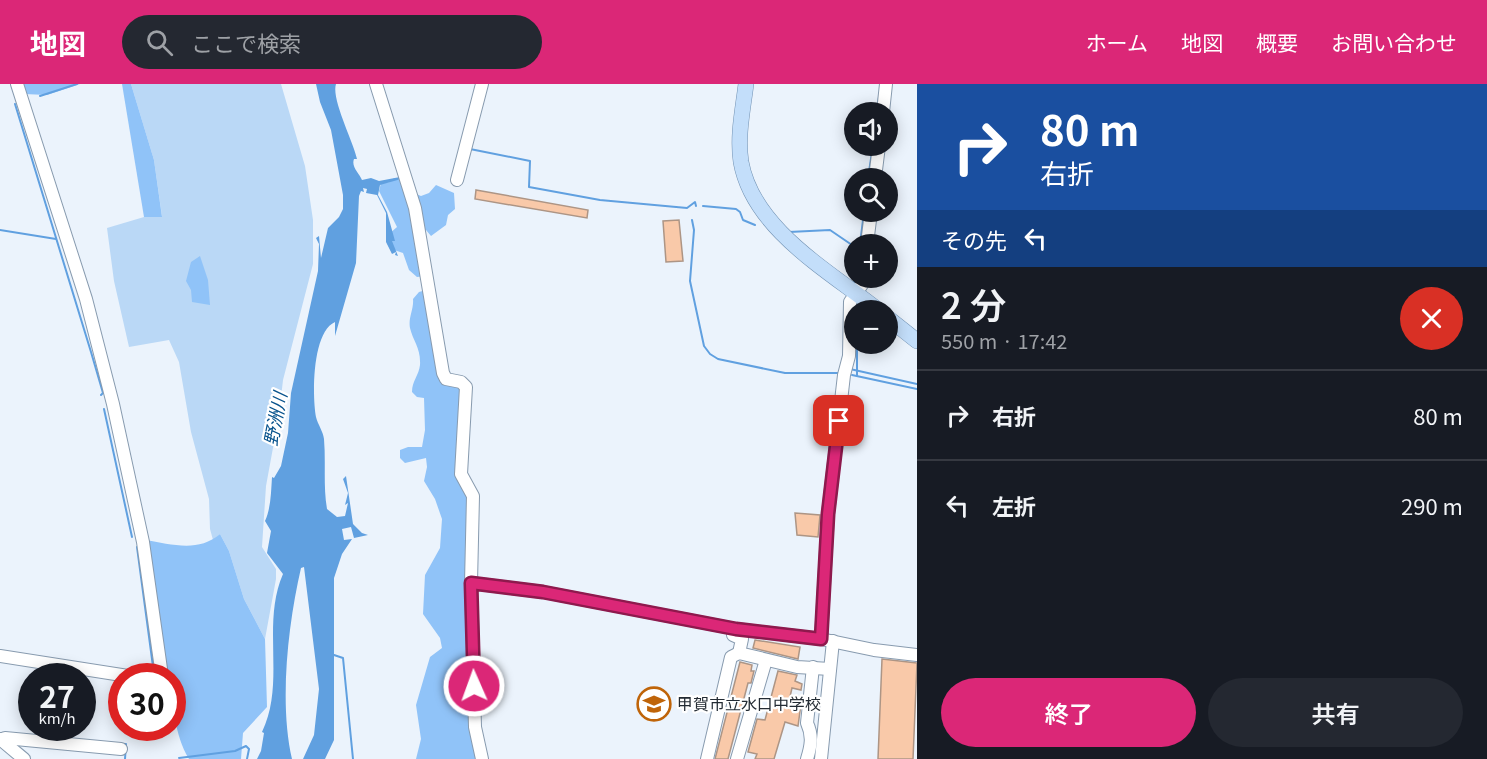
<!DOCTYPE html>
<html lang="ja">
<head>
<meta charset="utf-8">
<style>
	body { margin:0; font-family:Georgia,"Noto Sans JP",serif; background:#242831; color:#f1f3f6; height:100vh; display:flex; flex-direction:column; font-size:22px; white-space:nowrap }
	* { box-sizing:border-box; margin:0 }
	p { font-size:20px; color:#9ea1a6 }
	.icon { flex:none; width:33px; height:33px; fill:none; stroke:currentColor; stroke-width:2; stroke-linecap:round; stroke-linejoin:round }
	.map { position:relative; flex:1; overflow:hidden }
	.drawer { display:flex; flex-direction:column; background:#171b24; width:570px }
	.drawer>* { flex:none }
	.guide { background:#1a4fa0; color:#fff; overflow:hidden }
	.controls { position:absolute; left:844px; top:18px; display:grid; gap:12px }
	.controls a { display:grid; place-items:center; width:54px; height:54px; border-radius:50%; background:#171b24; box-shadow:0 3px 15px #0003; font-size:30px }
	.speed { position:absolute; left:18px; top:579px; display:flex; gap:12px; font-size:30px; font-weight:700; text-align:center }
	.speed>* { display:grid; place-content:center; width:78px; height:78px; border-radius:50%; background:#171b24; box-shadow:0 3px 15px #0003; line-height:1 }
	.speed small { font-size:15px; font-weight:400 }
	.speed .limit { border:9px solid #d22; background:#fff; color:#111 }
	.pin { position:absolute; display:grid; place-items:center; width:51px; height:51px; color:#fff; margin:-26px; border-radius:12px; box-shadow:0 3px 9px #0006 }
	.me { position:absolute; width:66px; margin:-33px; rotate:358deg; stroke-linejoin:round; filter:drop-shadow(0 0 4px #0008) }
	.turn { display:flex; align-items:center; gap:21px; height:126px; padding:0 24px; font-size:27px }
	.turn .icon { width:78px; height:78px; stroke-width:2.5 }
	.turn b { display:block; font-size:42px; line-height:51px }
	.then { display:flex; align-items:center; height:57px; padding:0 24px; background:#0003; gap:12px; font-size:22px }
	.round { display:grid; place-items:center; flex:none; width:63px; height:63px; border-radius:32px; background:#242831 }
	.summary { display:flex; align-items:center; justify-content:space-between; height:102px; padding:0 24px }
	h1 { font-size:36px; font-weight:600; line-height:45px }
	.action { display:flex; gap:12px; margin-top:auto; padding:12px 24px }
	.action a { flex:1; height:69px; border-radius:36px; background:#db2777; color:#fff; font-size:24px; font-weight:600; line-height:69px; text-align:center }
	.action a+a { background:#242831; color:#f1f3f6 }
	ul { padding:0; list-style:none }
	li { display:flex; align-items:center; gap:18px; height:90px; padding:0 24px; border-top:2px solid #363941 }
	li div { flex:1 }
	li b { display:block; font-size:22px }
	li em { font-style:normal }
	header { display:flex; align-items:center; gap:36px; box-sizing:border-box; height:84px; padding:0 30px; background:#db2777; color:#fff }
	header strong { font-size:28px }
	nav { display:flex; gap:33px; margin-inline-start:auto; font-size:21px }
	.search { width:420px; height:54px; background:#242831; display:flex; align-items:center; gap:15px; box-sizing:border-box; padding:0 21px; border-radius:33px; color:#9ea1a6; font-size:22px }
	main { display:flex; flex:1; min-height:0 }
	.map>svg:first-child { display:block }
</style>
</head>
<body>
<header>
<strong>地図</strong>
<div class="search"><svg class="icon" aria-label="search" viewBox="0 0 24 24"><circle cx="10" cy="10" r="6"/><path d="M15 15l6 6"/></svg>ここで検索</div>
<nav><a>ホーム</a><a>地図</a><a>概要</a><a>お問い合わせ</a></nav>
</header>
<main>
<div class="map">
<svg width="917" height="675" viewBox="0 0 917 675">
	<rect width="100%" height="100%" fill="#ebf3fc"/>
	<path fill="#bad8f6" d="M 131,0 L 281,0 L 305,82 L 313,136 L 313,180 L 283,296 L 279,331 L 266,402 L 262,463 L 276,485 L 276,495 L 265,555 L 244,515 L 229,467 L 220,450 L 213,456 L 210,445 L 209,415 L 191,348 L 179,278 L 169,256 L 129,263 L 114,197 L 107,144 L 144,133 L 162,132 L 154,76 Z"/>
	<g fill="#90c3f8">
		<path d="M 20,0 L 80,0 L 47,11 L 24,10 Z"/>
		<path d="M 122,0 L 131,0 L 154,76 L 162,133 L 144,133 Z"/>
		<path d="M 394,94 L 406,98 L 409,107 L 421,112 L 429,109 L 436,101 L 454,109 L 455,125 L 448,131 L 446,141 L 431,152 L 426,146 L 422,146 L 426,192 L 417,193 L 409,186 L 403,169 L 394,166 L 389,150 L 397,143 L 379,107 L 381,99 L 390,98 Z"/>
		<path d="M 200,172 L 208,196 L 210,221 L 192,218 L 191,206 L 186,197 L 191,178 Z"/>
		<path d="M 426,206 L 443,287 L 459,292 L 466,374 L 482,675 L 416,675 L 421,655 L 416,621 L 430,573 L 442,564 L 440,554 L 423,530 L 425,491 L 440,464 L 442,435 L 435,415 L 424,397 L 427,383 L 426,374 L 405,379 L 400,374 L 400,366 L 408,363 L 422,363 L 425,346 L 424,314 L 417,313 L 412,308 C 412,297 419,291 420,281 C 421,264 413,257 410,244 C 408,234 414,225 413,215 L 419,208 Z"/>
		<path d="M 220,450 L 229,467 L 244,515 L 265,555 L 267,623 L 243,649 L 241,675 L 189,675 C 174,650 173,621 172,592 L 167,592 L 145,456 C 171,460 198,469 220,450 Z"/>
	</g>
	<path fill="#60a0e0" d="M 316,0 L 336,0 C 331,15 353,57 357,75 L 354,75 C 351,83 359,89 362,96 L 371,94 L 379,97 L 400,93 L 401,95 L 380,101 L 378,111 L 387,128 L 395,157 L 392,157 L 398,172 L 395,171 L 396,168 L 392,170 L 386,158 L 386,129 L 377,111 L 366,109 L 367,105 L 363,104 L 364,108 L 361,107 L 359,112 L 356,179 L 335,252 L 335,238 C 312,248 312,312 316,333 C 318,341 323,347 324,355 C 326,378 323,402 327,425 L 337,433 L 345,432 L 348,419 L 345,421 L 348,409 L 343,395 L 346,392 L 353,440 L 362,449 L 368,451 L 354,454 L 351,443 L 342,445 L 344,456 L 352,455 L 342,470 L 334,494 L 334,656 L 325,675 L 303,675 L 314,651 L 319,605 L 304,483 L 301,484 C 288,540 279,619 292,675 L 257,675 L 261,667 L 264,649 L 262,648 C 286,599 261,540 283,490 L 267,469 L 271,447 L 265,437 C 271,424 271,408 272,393 L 274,394 L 281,382 L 288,349 L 291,309 L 318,187 L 319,160 L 316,154 L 319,152 L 321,174 L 328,144 L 339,133 L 343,125 L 343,111 L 331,46 L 320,18 Z"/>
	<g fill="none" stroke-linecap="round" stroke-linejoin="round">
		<g stroke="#60a0e0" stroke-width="2">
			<path d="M 40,12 L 77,0"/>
			<path d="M 15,20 L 91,268 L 103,309 L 101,311"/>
			<path d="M 877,28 L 879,13"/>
			<path d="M 470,65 L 530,77 L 529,103 L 600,116 L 687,124 L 695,118 L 696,122"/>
			<path d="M 868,94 L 873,62"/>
			<path d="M 703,122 L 736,125 L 740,128 L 743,136 L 755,141"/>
			<path d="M 692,136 L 694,146 L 690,197 L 704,262 L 710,270 L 718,275 L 785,289 L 839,289"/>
			<path d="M 0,146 L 56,155"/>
			<path d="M 789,148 L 830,146 L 852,161 L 855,163 L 854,197 L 856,199"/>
			<path d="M 860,160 L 864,128"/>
			<path d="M 857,220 L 857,226"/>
			<path d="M 850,285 L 917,300"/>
			<path d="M 852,291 L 917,305"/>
			<path d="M 857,292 L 857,260"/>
			<path d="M 104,325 L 132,453"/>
			<path d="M 137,463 L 154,590"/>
			<path d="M 334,571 L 343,574 L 353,675"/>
			<path d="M 123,660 L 126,660 L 125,675"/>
			<path d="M 179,674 L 235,667 L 246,662 L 249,665 L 247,675"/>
		</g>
	</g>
	<g fill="#f9c9a9" stroke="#ad9585" stroke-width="1.5">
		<path d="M 476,106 L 588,126 L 587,134 L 475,115 Z"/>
		<path d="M 679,136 L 683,177 L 666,178 L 663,137 Z"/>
		<path d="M 795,429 L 820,431 L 818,453 L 797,451 Z"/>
		<path d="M 755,556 L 800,563 L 798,575 L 753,564 Z"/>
		<path d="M 882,575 L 917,579 L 913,675 L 878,675 Z"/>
		<path d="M 740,578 L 752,581 L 751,587 L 754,587 L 751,599 L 748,599 L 728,675 L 715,675 Z"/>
		<path d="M 778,587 L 797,591 L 795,597 L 802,600 L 801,606 L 792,604 L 789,617 L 801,620 L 798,642 L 785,638 L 774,675 L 755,675 L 757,670 L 748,668 L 757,635 L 765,636 Z"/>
	</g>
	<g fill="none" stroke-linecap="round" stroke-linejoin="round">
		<g stroke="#889baf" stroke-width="14">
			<g id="minor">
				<path d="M 17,0 L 86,215 L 113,320 L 143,458 L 162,592"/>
				<path d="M 376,0 L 415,124 L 443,289 L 446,295 L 461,298 L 466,303 L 461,390 L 473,412 L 471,499 L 475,643 L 482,675"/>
				<path d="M 883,28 L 886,0"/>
				<path d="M 875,94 L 879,62"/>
				<path d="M 457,96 L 482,0"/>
				<path d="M 867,160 L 871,128"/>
				<path d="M 471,499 L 543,508 L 736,545 L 821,555 L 874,566 L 917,571"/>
				<path d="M 733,551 L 742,555 L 739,569"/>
				<path d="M 821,555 L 828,430 L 844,291 L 849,272 L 850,218 L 863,199 L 863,194"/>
				<path d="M 0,572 L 128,592"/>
				<path d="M 0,655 L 24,675"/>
				<path d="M 0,656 L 5,654 L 121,665"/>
				<path d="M 707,675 L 731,573 L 739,569 L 797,583 L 830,585"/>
				<path d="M 737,675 L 766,576"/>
				<path d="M 807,675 C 811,662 813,652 807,639 L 813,583"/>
				<path d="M 821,675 L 833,557"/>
			</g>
		</g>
		<g stroke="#7191b2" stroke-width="16">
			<g id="major">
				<path d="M 746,0 C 743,25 737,52 741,78 C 753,145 829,187 878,226"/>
				<path d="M 888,234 L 917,257"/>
			</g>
		</g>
		<use href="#minor" stroke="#fff" stroke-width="12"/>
		<use href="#major" stroke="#c3defa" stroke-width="15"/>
	</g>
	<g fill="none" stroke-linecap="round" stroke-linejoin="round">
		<g stroke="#8e194d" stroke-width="15">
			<path id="route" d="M 474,602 L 471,499 L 543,508 L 736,545 L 821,555 L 828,430 L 839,337"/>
		</g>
		<use href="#route" stroke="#db2777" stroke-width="10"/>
	</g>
	<defs>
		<g id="school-ring" transform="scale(1.725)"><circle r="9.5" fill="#fff" stroke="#bf6409" stroke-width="1.5"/><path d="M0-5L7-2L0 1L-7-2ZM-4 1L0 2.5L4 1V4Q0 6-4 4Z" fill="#bf6409"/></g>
	</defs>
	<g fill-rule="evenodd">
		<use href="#school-ring" x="654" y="620"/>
	</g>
	<g text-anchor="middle" stroke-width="4.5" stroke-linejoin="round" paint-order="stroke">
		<g font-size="16" fill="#232b33" stroke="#fff" text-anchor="start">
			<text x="677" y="626">甲賀市立水口中学校</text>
		</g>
		<g font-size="18" font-style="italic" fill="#08538d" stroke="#fff">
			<text transform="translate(276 335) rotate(-79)" y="6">野洲川</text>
		</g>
	</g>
</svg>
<div class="controls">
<a><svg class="icon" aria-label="sound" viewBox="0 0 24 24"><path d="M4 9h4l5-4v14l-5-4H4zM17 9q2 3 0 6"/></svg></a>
<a><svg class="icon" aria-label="search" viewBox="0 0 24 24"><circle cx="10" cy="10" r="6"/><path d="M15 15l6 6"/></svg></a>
<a>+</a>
<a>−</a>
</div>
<div class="speed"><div>27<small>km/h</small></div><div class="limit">30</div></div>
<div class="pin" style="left:839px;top:337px;background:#d93025"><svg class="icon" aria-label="arrive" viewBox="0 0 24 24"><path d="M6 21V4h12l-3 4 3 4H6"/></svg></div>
<svg class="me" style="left:474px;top:602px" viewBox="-20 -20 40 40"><circle r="17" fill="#db2777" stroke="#fff" stroke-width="3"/><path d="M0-11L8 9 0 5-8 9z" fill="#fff"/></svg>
</div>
<section class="drawer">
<div class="guide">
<div class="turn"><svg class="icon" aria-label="right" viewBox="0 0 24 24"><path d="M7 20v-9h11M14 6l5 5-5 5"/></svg><div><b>80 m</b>右折</div></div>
<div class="then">その先<svg class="icon" aria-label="left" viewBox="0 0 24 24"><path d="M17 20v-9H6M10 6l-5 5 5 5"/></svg></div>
</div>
<div class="summary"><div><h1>2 分</h1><p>550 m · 17:42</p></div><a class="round" style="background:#d93025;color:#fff"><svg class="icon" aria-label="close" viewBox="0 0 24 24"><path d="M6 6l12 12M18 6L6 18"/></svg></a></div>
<ul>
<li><svg class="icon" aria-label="right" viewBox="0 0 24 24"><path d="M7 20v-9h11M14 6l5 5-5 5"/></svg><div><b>右折</b></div><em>80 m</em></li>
<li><svg class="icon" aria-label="left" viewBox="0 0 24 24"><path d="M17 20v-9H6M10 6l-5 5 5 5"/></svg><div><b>左折</b></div><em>290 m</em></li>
</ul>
<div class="action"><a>終了</a><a>共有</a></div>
</section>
</main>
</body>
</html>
